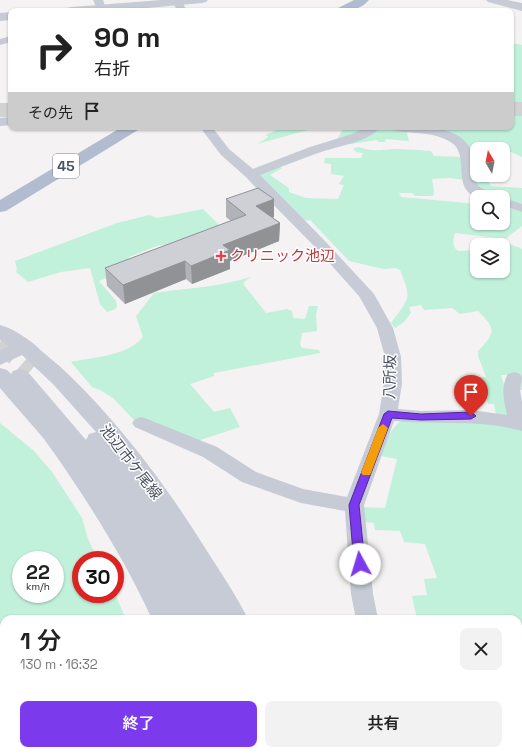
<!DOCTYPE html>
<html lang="ja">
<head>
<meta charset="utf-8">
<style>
	body { margin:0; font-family:"Space Grotesk","Noto Sans JP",sans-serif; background:#f2f2f2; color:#222; height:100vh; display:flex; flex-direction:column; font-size:15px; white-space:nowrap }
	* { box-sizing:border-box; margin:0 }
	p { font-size:13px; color:#767676 }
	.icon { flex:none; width:22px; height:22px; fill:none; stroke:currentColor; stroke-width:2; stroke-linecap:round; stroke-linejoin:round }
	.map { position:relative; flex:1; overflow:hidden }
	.sheet { position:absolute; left:0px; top:615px; width:522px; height:140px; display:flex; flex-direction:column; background:#fff; border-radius:12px 12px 0 0; box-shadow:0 1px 3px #0004 }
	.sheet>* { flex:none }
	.banner { position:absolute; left:8px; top:8px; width:506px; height:122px; border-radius:8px; box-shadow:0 1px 3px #0004; background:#fff; color:#222; overflow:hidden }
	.needle { width:26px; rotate:350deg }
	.fabs { position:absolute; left:470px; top:142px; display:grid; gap:8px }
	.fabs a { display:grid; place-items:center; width:40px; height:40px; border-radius:8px; background:#fff; box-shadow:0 1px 3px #0004; font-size:20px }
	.speed { position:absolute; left:12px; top:551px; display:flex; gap:8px; font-size:20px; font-weight:700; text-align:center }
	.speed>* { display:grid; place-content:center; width:52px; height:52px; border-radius:50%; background:#fff; box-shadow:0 1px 3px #0004; line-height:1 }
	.speed small { font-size:10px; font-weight:400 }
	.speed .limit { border:6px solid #d22; background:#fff; color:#111 }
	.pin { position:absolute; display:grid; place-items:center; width:34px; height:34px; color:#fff; margin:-41px -17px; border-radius:50% 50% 50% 0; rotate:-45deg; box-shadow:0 0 4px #0007 }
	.pin .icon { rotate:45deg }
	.me { position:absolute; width:44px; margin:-22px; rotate:354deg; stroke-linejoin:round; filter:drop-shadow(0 0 3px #0008) }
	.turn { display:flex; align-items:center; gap:14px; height:84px; padding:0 20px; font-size:18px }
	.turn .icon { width:52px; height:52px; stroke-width:2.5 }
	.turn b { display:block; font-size:28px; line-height:34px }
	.then { display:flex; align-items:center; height:38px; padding:0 20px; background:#0003; gap:8px; font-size:15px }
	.round { display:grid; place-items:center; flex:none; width:42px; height:42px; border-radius:8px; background:#f2f2f2 }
	.summary { display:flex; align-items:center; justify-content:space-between; height:68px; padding:0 20px }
	h1 { font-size:24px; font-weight:600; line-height:30px }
	.cta { display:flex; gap:8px; margin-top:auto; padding:8px 20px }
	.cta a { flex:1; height:46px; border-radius:8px; background:#7c3aed; color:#fff; font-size:16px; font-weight:600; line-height:46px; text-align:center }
	.cta a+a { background:#f2f2f2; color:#222 }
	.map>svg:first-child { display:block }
</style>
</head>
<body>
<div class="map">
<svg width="522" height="755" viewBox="0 0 522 755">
	<rect width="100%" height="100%" fill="#f4f2f2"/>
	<g fill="#c1f0db" fill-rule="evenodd">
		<path d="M 511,43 L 522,45 L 522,157 L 511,152 L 503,151 L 503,149 L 477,149 L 477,152 L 475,153 C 464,136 425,133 406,129 L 409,141 L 386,139 L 385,142 L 379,142 L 377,140 L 351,144 L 346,144 L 337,140 L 343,129 L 340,127 L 511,127 Z"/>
		<path d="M 271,127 L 319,127 L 257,144 L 267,138 L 268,136 L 265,135 L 277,130 Z"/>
		<path d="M 359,147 C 372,152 380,150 393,149 C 406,149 419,150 431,151 L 434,156 L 460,157 L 473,154 L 477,162 L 470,163 L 465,180 L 450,178 L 432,179 L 434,191 L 433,196 L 415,196 L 412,193 L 399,193 L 401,197 L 477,204 L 477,223 L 503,223 L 503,207 L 514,209 L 522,212 L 522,226 L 505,239 L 455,233 C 453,239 452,247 458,251 L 477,250 L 477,271 L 503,271 L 503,245 L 489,245 C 499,238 512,245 522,249 L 522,390 L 517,390 L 515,375 L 501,375 L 510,405 L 510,416 L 496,415 L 494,404 L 488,404 L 484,384 L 467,383 L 465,378 L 486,377 L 478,356 L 478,351 C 496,332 496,329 478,311 L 460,314 L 452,308 L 424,310 L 421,305 L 409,307 L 411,313 L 404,322 L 395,328 L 391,323 C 410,297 412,300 400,270 L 395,268 L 384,269 L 349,261 L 310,220 L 302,221 L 263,196 L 247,178 L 277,166 L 282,168 L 270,175 L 289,188 L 289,192 L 306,198 L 338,199 L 344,185 L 339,184 L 344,176 L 331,174 L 331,164 L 324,163 L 325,158 L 361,158 L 363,153 L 356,152 L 353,148 Z"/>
		<path d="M 474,171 L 477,172 L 477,175 L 488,175 L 489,183 L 491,186 L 522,188 L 522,207 L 503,200 L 503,197 L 493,197 L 475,187 Z"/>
		<path d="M 203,209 L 219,225 L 202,231 L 203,240 L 157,246 L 129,257 L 128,261 L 134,267 L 99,281 L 116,301 L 117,306 L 115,309 L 107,312 L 100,304 L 90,268 L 61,272 L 28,282 L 16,272 L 17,269 L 15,261 L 117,223 L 149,215 L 157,218 Z"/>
		<path d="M 251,277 L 244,282 L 244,285 L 266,313 L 287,309 L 292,311 L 293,318 L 305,319 L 309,306 L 318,306 L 316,315 L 317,331 L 302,333 L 300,344 L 302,348 L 319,350 L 320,353 L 214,373 L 214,376 L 190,384 L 214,412 L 230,408 L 240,427 L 191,443 L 160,426 L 133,419 L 113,398 L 100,390 L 92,387 L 71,362 C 93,357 128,356 143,337 L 136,316 L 154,293 C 186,288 220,287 251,277 Z"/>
		<path d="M 472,418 L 522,429 L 522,755 L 448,755 L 447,751 L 518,751 L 518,619 L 417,619 L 412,596 L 427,595 L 424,579 L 437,578 L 425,544 L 404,542 L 400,531 L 375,530 L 374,523 L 363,522 L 361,507 L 385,508 L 397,459 L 381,456 C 387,441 390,426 405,419 Z"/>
		<path d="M 0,423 L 34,451 L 52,472 L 82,518 L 88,539 L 98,560 L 81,560 L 81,594 L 115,594 L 126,619 L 4,619 L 4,667 L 0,668 ZM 21,560 L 55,560 L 55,594 L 21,594 Z"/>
	</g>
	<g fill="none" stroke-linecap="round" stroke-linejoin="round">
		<path stroke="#8ecaed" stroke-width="3" d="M 46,11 L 72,9"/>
		<path stroke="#d2d2d5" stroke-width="21" stroke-dasharray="21 10" stroke-linecap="butt" d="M 0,342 L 32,369"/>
		<g stroke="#d2d2d5" stroke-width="14" stroke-dasharray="14 7" stroke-linecap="butt">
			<path d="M 511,109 L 522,109"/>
			<path d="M 0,110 L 11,110"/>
		</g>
		<g fill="#c6cbd6" fill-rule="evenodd">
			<path d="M 93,0 L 103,0 L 106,9 L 104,11 L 98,11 Z"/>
			<path d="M 175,0 L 181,0 L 187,11 L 177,11 L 173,2 Z"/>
			<path d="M 11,36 L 11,42 L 0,45 L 0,39 Z"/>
			<path d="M 11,117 L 11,125 L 0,126 L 0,118 Z"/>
			<path d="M 200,127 L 212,127 L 229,149 L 253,169 L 310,147 L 352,134 L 366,127 L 380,127 C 370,142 334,147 318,153 C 298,160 279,168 260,175 L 325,241 L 374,294 L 393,328 L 401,357 L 402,383 L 398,409 L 421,411 L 471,410 L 507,415 C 504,401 500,387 508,374 L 514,372 L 520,374 L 522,377 L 520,390 L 522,402 L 522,431 C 480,419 438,425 394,421 L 364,505 L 373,594 L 378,619 L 356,619 L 351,594 L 345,511 L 301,503 L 242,482 L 203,457 L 135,427 L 132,423 L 135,419 L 141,417 L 147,419 L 217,447 L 256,472 L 303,489 L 347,497 L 379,414 L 384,383 L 385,357 L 377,328 L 359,296 L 315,247 L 246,177 L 221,155 Z"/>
			<path d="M 390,127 C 413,127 457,123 470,148 C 476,159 471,172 477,184 C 481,191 492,190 497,197 C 491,197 484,198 478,197 C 451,191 470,155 452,143 C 433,130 412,135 392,130 Z"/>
			<path d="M 503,198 L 522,204 L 522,212 L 503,206 Z"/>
			<rect x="379" y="751" width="24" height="4"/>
		</g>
		<g fill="#c6cbd6" fill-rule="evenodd">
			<path d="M 161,0 L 208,0 L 206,2 L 202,3 L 114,11 L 66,11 L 68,8 L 72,7 Z"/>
			<path d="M 486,0 L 507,0 L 522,3 L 522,11 L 488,2 Z"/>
			<path d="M 11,12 L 11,20 L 0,21 L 0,13 Z"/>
			<path d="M 0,325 C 12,328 25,337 34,344 C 45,355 57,363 68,374 C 121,425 168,488 207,551 C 221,573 236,595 248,619 L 152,619 C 124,558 84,494 44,439 C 30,422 14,405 0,388 L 0,368 L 7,370 L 11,374 L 13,371 L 20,369 L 27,371 L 86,440 L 89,434 L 96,432 L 53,384 L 22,355 L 0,365 L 0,350 L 9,346 L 0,340 Z"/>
			<path d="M 212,751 L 312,751 L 314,755 L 214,755 Z"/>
		</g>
		<g fill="#b2bcd0" fill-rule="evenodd">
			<path d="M 354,0 L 369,0 C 361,10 347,11 336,11 L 338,8 Z"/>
			<path d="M 122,127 L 141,127 L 138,130 L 6,211 L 0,212 L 0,200 Z"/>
		</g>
	</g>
	<path fill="#b1b3b8" d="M 226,199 L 274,199 L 274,217 L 271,217 L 280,223 L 279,241 L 230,261 L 230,269 L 192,284 L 186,279 L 125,304 L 107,286 L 105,268 L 231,221 L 226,217 Z"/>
	<g fill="#909296">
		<path d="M 274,199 L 274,217 L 256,224 L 256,206 Z"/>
		<path d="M 280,223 L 279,241 L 230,261 L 230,269 L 192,284 L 191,266 L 223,245 Z"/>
		<path d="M 185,261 L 186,279 L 125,304 L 123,285 Z"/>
	</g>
	<path fill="#ced0d6" stroke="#909296" d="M 258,188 L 274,199 L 256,206 L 280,223 L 223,245 L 230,250 L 191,266 L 185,261 L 123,285 L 105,268 L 246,215 L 226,199 Z"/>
	<path fill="#7c3aed" stroke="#51269a" d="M 388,411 L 421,414 L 471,412 L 476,416 L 471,419 L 421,420 L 392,418 L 359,505 L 365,564 L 364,568 L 360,569 L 356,568 L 354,564 L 349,505 L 384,414 Z"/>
	<path fill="#f59e0b" d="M 383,424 L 388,428 L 371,473 L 370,475 L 363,475 L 361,473 L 378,428 Z"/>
	<path fill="#e0444e" stroke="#fff" stroke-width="1.5" d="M219 250h4v4h4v4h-4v4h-4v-4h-4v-4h4z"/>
	<g text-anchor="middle" stroke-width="3" stroke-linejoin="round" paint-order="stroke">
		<rect fill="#fff" stroke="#808590" stroke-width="1" x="53" y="154" width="26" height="24" rx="3"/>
		<g font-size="14" font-weight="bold" fill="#495160">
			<text x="66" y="171">45</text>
		</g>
		<g font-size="15" fill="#be3a42" stroke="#fff" text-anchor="start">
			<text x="230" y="261">クリニック池辺</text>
		</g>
		<g font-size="15" fill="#495160" stroke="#fff">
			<text transform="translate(390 377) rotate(-89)" y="5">八所坂</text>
			<text transform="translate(131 462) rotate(52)" y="5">池辺市ケ尾線</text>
		</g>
	</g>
</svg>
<div class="fabs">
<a><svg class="needle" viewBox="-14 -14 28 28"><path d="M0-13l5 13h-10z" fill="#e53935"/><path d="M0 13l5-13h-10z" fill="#767676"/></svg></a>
<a><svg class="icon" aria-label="search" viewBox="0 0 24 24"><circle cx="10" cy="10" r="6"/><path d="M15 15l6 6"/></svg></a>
<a><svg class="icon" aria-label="layers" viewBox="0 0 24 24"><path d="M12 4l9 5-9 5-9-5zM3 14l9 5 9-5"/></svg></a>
</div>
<div class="speed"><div>22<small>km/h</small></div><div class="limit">30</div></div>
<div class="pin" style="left:471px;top:416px;background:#d93025"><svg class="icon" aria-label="arrive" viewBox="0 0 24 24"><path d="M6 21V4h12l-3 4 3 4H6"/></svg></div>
<svg class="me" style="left:360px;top:564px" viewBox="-20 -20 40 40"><circle r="19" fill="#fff"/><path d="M0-13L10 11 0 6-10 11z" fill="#7c3aed"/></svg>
<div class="banner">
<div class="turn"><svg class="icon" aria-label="right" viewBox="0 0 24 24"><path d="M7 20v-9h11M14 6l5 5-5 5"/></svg><div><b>90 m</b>右折</div></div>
<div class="then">その先<svg class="icon" aria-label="arrive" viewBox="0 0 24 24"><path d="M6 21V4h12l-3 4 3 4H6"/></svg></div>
</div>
<section class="sheet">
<div class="summary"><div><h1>1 分</h1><p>130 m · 16:32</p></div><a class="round"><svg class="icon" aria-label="close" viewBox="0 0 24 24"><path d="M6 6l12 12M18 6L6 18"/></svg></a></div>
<div class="cta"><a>終了</a><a>共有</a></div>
</section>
</div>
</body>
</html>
